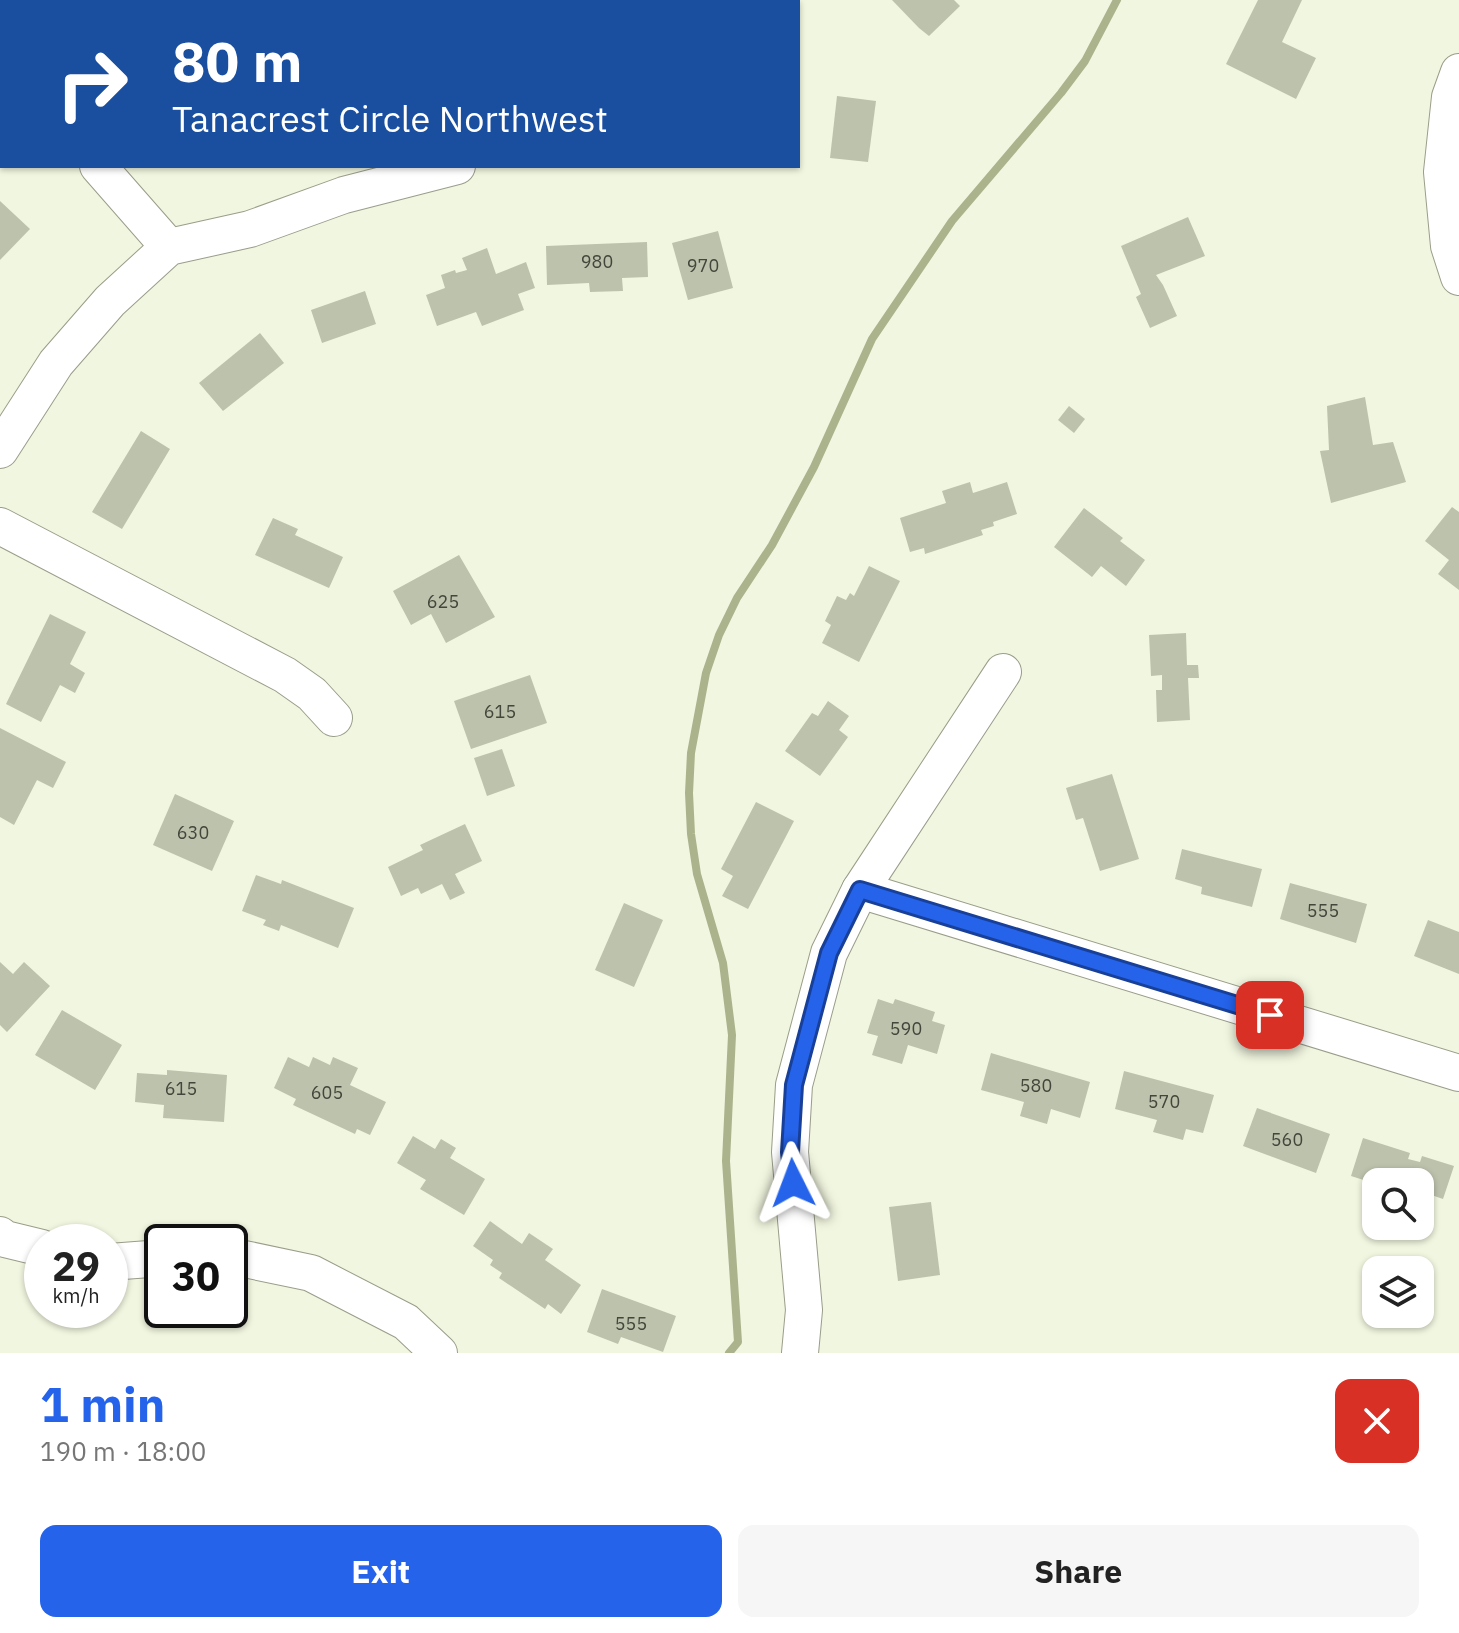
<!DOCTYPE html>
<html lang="en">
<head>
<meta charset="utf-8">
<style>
	body { margin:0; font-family:"IBM Plex Sans",sans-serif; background:#f6f6f6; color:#222; height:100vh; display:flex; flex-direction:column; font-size:30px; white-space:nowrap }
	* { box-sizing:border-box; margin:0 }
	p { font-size:26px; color:#767676 }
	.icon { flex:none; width:44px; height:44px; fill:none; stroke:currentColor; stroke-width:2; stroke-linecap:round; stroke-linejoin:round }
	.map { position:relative; height:1353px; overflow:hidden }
	.panel { display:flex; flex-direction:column; background:#fff; flex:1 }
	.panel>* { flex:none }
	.top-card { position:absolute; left:0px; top:0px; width:800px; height:168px; box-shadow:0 2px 6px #0004; background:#1a4fa0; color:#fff; overflow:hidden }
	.controls { position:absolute; left:1362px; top:1168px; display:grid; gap:16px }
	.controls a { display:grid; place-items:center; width:72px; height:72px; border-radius:16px; background:#fff; box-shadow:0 2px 6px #0004; font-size:40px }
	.speed { position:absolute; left:24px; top:1224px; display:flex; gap:16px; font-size:40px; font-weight:700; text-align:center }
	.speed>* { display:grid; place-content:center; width:104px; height:104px; border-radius:50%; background:#fff; box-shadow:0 2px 6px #0004; line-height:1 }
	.speed small { font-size:20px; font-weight:400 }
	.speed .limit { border:4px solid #111; border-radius:12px; background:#fff; color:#111 }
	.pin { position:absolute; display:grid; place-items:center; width:68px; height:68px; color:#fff; margin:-34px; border-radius:16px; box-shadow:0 4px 12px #0006 }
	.me { position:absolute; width:88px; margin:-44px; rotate:357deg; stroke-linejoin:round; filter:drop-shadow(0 0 6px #0008) }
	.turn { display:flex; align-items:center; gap:28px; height:168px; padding:0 40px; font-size:36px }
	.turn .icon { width:104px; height:104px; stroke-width:2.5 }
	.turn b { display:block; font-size:56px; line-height:68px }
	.round { display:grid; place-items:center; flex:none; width:84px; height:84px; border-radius:16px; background:#f6f6f6 }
	.head { display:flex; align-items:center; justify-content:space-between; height:136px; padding:0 40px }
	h1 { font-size:48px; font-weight:700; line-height:60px; color:#2563eb }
	.action { display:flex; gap:16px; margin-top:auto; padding:16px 40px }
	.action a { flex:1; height:92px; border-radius:16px; background:#2563eb; color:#fff; font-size:32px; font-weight:700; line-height:92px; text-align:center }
	.action a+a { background:#f6f6f6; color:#222 }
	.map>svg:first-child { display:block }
</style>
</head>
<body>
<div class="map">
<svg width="1459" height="1353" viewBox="0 0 1459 1353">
	<rect width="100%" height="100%" fill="#f1f6e0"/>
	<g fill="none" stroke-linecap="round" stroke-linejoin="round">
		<path stroke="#abb38c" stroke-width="8" d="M 729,1353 L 738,1342 L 726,1161 L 732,1035 L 723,963 L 697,874 L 691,834 L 689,793 L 691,753 L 706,673 L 719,635 L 737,598 L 772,545 L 814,467 L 872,339 L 952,221 L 1061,93 L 1085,61 L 1117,0"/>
	</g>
	<g fill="#bdc2ad">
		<path d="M 892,0 L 954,0 L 960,6 L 929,36 L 919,28 Z"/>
		<path d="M 1258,0 L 1302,0 L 1282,42 L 1316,58 L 1296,99 L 1226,64 Z"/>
		<path d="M 837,96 L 876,101 L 868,162 L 830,158 Z"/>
		<path d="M 0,201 L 30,229 L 0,260 Z"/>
		<path d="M 1188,217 L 1205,256 L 1156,275 L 1163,285 L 1177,316 L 1150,328 L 1136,297 L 1141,294 L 1121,246 Z"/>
		<path d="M 718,231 L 733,288 L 688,300 L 672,243 Z"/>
		<path d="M 647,242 L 648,277 L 622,278 L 623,291 L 590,292 L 589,283 L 547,285 L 546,246 Z"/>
		<path d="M 487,248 L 496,274 L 526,262 L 535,288 L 518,294 L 524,310 L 482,326 L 476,312 L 437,326 L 426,295 L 445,288 L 441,275 L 455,270 L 456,273 L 467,270 L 462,258 Z"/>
		<path d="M 365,291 L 376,324 L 322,343 L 311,310 Z"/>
		<path d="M 260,333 L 284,363 L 223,411 L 199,383 Z"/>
		<path d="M 1365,397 L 1373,445 L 1393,442 L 1406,482 L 1331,503 L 1320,451 L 1329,450 L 1327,406 Z"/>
		<path d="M 1069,406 L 1085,419 L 1074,433 L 1058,420 Z"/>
		<path d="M 141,431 L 170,449 L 122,529 L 92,512 Z"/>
		<path d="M 970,482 L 973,493 L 1007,482 L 1017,514 L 993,522 L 994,526 L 981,530 L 983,535 L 925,554 L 924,548 L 910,552 L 900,518 L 946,503 L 942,491 Z"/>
		<path d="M 1452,507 L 1459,512 L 1459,590 L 1438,574 L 1449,560 L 1425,541 Z"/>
		<path d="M 1084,508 L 1123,538 L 1120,541 L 1145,560 L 1126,586 L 1101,566 L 1092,577 L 1054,547 Z"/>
		<path d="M 273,518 L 298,529 L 295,535 L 343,557 L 329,588 L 255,555 Z"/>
		<path d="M 459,555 L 495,617 L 446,643 L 431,614 L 411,625 L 393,591 Z"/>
		<path d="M 869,566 L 900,581 L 859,662 L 822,643 L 831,625 L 825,621 L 837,596 L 846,600 L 850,593 L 854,596 Z"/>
		<path d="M 50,614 L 86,632 L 70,664 L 85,673 L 75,693 L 60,685 L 41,722 L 6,704 Z"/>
		<path d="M 1186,633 L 1187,665 L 1198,665 L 1199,678 L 1188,678 L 1190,720 L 1157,722 L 1156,690 L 1162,690 L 1162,675 L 1151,676 L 1149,635 Z"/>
		<path d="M 530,675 L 547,723 L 471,749 L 454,701 Z"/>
		<path d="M 828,701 L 849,716 L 839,730 L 848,737 L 820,776 L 785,751 L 812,713 L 818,716 Z"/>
		<path d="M 0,728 L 66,762 L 53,788 L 37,780 L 14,825 L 0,817 Z"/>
		<path d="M 502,749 L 515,786 L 487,796 L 474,758 Z"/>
		<path d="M 1112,774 L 1139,859 L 1100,871 L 1083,818 L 1076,820 L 1066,788 Z"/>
		<path d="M 175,794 L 234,821 L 212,871 L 153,845 Z"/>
		<path d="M 756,802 L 794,821 L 748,909 L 722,896 L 733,876 L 721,869 Z"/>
		<path d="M 465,824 L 482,861 L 455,874 L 465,893 L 450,900 L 442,884 L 421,894 L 418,888 L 401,896 L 388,867 L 423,850 L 420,845 Z"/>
		<path d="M 1182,849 L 1262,869 L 1252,907 L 1201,894 L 1202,887 L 1175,879 Z"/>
		<path d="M 256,875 L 281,884 L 282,880 L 354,908 L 338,948 L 281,925 L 279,931 L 263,925 L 266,920 L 242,911 Z"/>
		<path d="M 1290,883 L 1367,904 L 1356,943 L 1280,919 Z"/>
		<path d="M 624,903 L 663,920 L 634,987 L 595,970 Z"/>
		<path d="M 1428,920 L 1459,932 L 1459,974 L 1414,956 Z"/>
		<path d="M 0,962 L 13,974 L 24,962 L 50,986 L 7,1032 L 0,1025 Z"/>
		<path d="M 878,999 L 893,1004 L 895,999 L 935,1012 L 932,1021 L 945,1025 L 937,1054 L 908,1045 L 902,1064 L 872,1055 L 878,1036 L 867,1033 Z"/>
		<path d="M 62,1010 L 122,1045 L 95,1090 L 35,1055 Z"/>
		<path d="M 991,1053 L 1090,1082 L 1080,1118 L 1051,1109 L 1047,1124 L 1020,1116 L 1024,1102 L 981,1090 Z"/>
		<path d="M 288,1057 L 309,1067 L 313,1057 L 330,1065 L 333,1057 L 358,1068 L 350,1085 L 386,1102 L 370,1135 L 357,1129 L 355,1134 L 293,1105 L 296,1099 L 274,1088 Z"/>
		<path d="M 167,1070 L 227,1075 L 224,1122 L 163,1118 L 164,1105 L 135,1102 L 137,1073 L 167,1075 Z"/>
		<path d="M 1124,1071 L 1214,1095 L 1203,1133 L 1186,1129 L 1183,1140 L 1153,1132 L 1157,1120 L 1115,1109 Z"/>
		<path d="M 1257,1108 L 1330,1134 L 1316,1173 L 1243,1146 Z"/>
		<path d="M 413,1136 L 435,1149 L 441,1139 L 456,1148 L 450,1158 L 485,1179 L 464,1215 L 420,1189 L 426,1180 L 397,1163 Z"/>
		<path d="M 1363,1138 L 1410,1153 L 1408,1159 L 1420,1162 L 1422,1156 L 1454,1166 L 1443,1199 L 1420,1191 L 1420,1182 L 1376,1182 L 1376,1184 L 1351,1176 Z"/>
		<path d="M 931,1202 L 940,1275 L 898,1281 L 889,1207 Z"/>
		<path d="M 490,1221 L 522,1244 L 529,1233 L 553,1249 L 545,1260 L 581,1285 L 561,1314 L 548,1304 L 545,1309 L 499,1278 L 502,1273 L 490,1265 L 493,1260 L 473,1246 Z"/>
		<path d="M 602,1289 L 676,1316 L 663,1352 L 621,1337 L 618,1344 L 587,1332 Z"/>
	</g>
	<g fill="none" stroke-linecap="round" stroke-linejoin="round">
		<g stroke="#999d89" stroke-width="38">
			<g id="minor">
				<path d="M 0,55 L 2,57"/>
				<path d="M 1459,72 L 1450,97 L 1442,172 L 1449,246 L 1459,277"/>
				<path d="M 98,166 L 169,247"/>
				<path d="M 0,450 L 56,363 L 110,301 L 169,247 L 250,229 L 344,195 L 457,166"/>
				<path d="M 0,526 L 285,675 L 312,694 L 334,718"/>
				<path d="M 860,890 L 1459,1073"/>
				<path d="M 0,1235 L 5,1239 L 42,1248"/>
				<path d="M 230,1256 L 311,1273 L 406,1322 L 439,1353"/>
				<path d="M 110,1262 L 162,1258"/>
				<path d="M 800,1353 L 804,1310 L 790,1152 L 794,1085 L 829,953 L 860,890 L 1003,672"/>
			</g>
		</g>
		<use href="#minor" stroke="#fff" stroke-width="36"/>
	</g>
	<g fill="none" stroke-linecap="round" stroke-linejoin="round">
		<g stroke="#184099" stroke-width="20">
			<path id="route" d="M 793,1183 L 790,1152 L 794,1085 L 829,953 L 860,890 L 1270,1015"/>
		</g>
		<use href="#route" stroke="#2563eb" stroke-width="14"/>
	</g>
	<g text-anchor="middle" stroke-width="8" stroke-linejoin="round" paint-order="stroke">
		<g font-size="18" fill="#43463a">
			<text x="597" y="268">980</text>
			<text x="703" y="272">970</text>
			<text x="443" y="608">625</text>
			<text x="500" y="718">615</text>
			<text x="193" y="839">630</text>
			<text x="1323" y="917">555</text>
			<text x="906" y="1035">590</text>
			<text x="1036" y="1092">580</text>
			<text x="181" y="1095">615</text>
			<text x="327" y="1099">605</text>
			<text x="1164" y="1108">570</text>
			<text x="1287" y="1146">560</text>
			<text x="631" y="1330">555</text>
		</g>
	</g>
</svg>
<div class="controls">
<a><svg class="icon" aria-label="search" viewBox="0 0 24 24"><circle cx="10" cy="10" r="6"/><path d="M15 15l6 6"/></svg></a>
<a><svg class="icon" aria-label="layers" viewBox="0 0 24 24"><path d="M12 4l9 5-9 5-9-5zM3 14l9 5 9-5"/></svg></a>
</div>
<div class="speed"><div>29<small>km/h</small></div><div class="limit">30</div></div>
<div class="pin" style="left:1270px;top:1015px;background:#d93025"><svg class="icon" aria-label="arrive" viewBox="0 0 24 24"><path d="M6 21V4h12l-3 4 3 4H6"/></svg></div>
<svg class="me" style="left:793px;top:1183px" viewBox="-20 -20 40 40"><path d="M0-17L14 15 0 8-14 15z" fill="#2563eb" stroke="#fff" stroke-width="4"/></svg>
<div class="top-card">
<div class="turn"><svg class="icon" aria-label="right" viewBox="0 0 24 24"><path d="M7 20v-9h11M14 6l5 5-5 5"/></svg><div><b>80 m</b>Tanacrest Circle Northwest</div></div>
</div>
</div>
<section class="panel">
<div class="head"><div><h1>1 min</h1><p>190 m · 18:00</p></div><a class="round" style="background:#d93025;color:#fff"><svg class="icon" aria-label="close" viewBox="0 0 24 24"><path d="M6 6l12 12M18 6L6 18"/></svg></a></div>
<div class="action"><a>Exit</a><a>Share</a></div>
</section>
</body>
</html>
